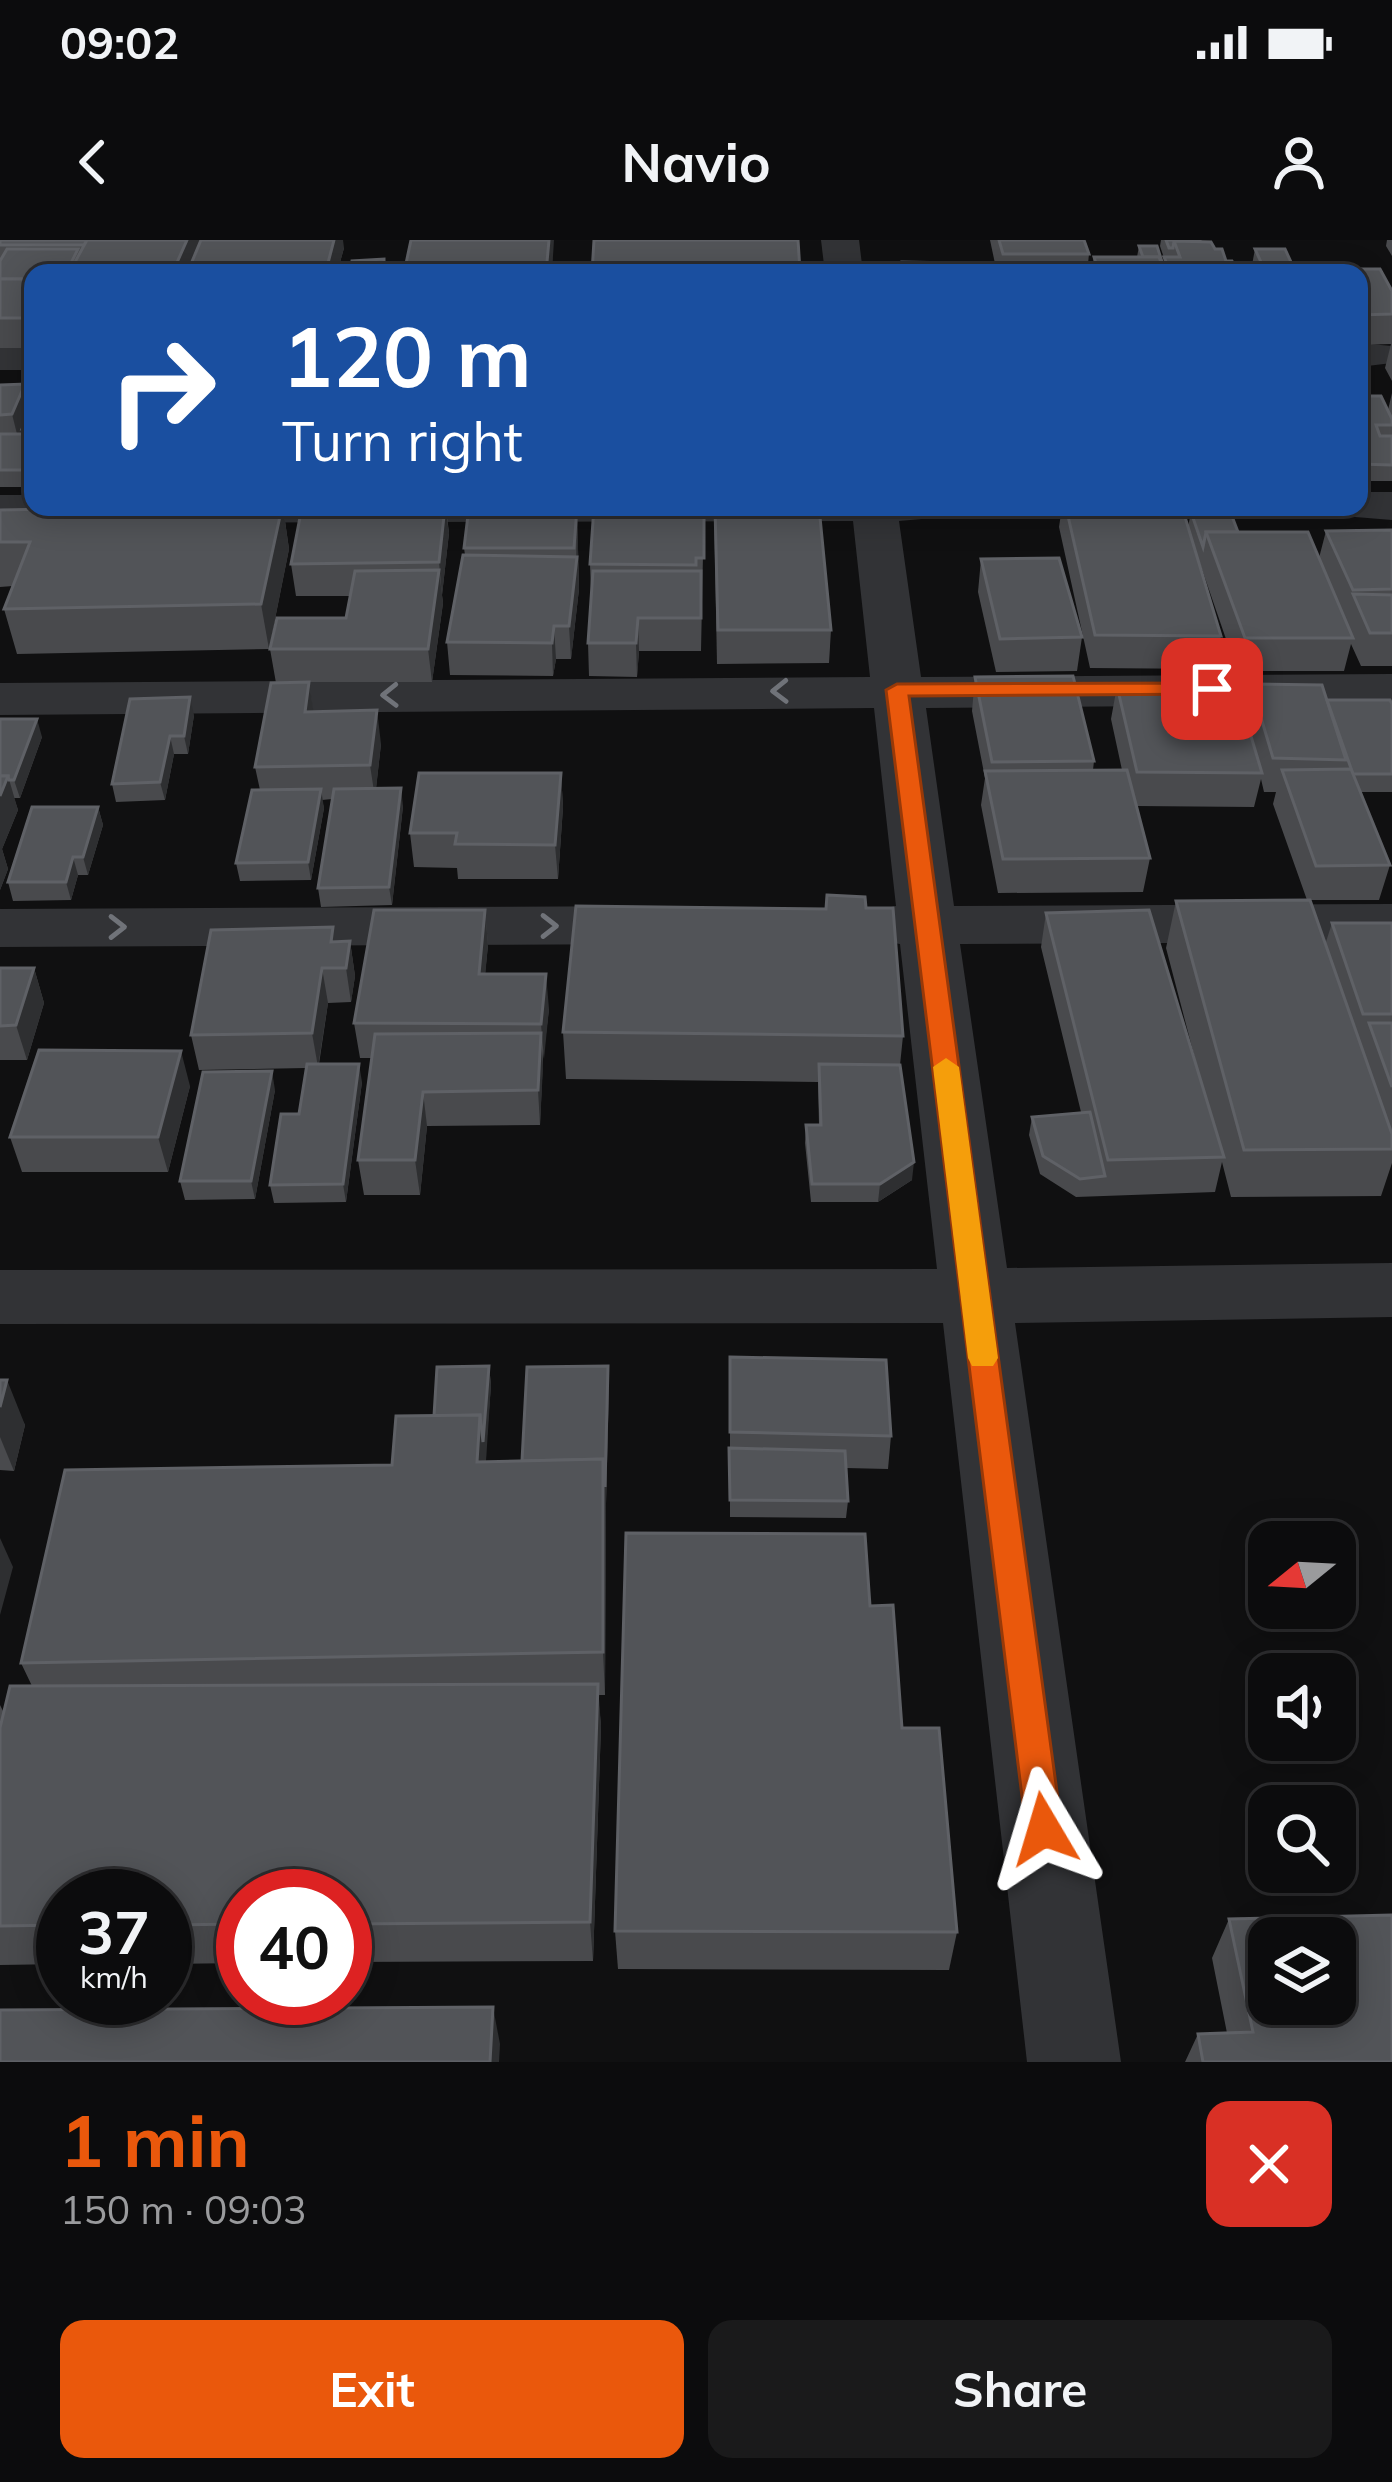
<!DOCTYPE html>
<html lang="en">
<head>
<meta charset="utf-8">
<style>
	body { margin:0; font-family:Mulish,sans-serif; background:#1a1a1b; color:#f1f3f6; height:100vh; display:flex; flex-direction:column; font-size:45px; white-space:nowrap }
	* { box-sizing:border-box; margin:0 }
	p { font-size:39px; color:#9a9b9d }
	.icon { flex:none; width:66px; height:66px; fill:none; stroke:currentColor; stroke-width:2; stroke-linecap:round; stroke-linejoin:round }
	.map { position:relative; height:1822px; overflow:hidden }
	.sheet { display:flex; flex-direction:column; background:#0c0c0d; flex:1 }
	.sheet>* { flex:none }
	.hud { position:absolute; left:24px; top:24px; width:1344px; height:252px; border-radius:24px; box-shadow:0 6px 30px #0003,0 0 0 3px #2c2c2e; background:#1a4fa0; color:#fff; overflow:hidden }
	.needle { width:78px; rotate:252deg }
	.tools { position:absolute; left:1248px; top:1281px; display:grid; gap:24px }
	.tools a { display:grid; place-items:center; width:108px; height:108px; border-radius:24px; background:#0c0c0d; box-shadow:0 6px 30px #0003,0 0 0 3px #2c2c2e; font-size:60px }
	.speed { position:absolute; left:36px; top:1629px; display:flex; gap:24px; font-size:60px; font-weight:700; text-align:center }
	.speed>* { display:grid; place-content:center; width:156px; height:156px; border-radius:50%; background:#0c0c0d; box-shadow:0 6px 30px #0003,0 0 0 3px #2c2c2e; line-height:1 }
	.speed small { font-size:30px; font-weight:400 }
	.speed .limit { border:18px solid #d22; background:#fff; color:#111 }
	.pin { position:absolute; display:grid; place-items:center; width:102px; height:102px; color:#fff; margin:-51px; border-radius:24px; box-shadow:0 6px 18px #0006 }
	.me { position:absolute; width:132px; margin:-66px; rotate:353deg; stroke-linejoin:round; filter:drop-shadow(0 0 9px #0008) }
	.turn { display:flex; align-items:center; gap:42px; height:252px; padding:0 60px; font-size:54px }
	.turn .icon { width:156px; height:156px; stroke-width:2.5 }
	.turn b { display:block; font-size:84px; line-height:102px }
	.round { display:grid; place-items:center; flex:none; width:126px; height:126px; border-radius:24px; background:#1a1a1b }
	.summary { display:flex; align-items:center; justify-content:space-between; height:204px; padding:0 60px }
	h1 { font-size:72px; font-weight:700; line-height:90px; color:#ea580c }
	.button { display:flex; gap:24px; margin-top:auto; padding:24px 60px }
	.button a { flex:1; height:138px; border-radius:24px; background:#ea580c; color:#fff; font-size:48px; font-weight:700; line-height:138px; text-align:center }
	.button a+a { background:#1a1a1b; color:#f1f3f6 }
	.status { display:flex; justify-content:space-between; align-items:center; height:84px; padding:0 60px; background:#0c0c0d; direction:ltr }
	.status svg { height:33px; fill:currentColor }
	header { display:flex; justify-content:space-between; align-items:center; height:156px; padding:0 60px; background:#0c0c0d; font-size:54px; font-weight:700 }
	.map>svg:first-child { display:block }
</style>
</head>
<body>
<div class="status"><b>09:02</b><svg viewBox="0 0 49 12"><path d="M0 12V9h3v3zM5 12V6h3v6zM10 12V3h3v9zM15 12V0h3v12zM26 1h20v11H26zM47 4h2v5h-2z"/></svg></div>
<header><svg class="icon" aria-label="back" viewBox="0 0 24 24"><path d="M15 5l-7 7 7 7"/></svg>Navio<svg class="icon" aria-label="person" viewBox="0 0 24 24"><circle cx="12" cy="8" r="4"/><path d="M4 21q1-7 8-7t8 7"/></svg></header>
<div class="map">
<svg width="1392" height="1822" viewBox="0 0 1392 1822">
	<rect width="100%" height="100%" fill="#101011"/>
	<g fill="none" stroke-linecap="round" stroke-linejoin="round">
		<g fill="#323336" fill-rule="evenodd">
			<path d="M 821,0 L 859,0 L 863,33 L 825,33 Z"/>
			<path d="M 1359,103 L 1392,106 L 1392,123 L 1359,127 Z"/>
			<rect x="0" y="106" width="33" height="24"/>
			<path d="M 1359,252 L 1392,252 L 1392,280 L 1343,276 L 1337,267 L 1359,267 Z"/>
			<path d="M 0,255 L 33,255 L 33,267 L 952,267 L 945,277 L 899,281 L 921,437 L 1392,434 L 1392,464 L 926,468 L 954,666 L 1392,664 L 1392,702 L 960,704 L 1007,1028 L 1392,1023 L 1392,1077 L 1015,1083 L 1121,1822 L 1027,1822 L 943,1083 L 0,1084 L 0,1030 L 937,1029 L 900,704 L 865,698 L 857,685 L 865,672 L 896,666 L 874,468 L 0,475 L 0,443 L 870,437 L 853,281 L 0,283 Z"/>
			<path d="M 662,666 L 683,672 L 691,685 L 683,698 L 662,704 L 0,707 L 0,669 Z"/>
		</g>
	</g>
	<g fill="#494a4d">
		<path d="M 0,0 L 344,8 L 337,33 L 193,33 L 192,29 L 191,33 L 33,33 L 33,108 L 0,108 Z"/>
		<path d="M 798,0 L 800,33 L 592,33 Z"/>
		<path d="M 990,0 L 1084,0 L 1089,14 L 1087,33 L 997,33 Z"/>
		<path d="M 1161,0 L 1200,0 L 1215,9 L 1238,33 L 1092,33 L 1094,17 L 1137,17 L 1139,6 L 1163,24 L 1164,18 L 1160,6 Z"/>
		<path d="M 1387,0 L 1392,0 L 1392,16 L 1386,6 Z"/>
		<path d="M 1255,9 L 1296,33 L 1255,33 L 1252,25 Z"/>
		<path d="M 1310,29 L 1380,29 L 1392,51 L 1392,141 L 1385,128 L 1391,104 L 1359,105 L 1359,33 L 1309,33 Z"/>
		<path d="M 25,144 L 31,169 L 33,164 L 33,247 L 0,247 L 0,145 Z"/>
		<path d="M 1392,153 L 1392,241 L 1359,241 L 1359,156 L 1388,170 Z"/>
		<path d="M 283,267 L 289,309 L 269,409 L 17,414 L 4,369 L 13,346 L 0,347 L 0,270 Z"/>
		<path d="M 302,267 L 446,267 L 449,293 L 442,355 L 443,363 L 432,442 L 309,442 L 313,472 L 381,504 L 376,548 L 403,566 L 392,665 L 321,667 L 318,648 L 332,559 L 322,560 L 324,568 L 311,640 L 240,641 L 236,623 L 260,550 L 255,527 L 276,443 L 270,409 L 346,378 L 351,356 L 296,356 L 291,324 Z"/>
		<path d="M 577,267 L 579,349 L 571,419 L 556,419 L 553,436 L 450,435 L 447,402 L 465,315 L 464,308 Z"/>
		<path d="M 704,267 L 701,411 L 639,411 L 637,437 L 589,436 L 588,403 L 591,353 L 590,324 Z"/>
		<path d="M 714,267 L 831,390 L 829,423 L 717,424 Z"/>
		<path d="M 1062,267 L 1182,267 L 1188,287 L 1191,272 L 1238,292 L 1319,318 L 1326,291 L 1392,290 L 1392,426 L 1361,426 L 1351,404 L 1344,431 L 1237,431 L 1195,309 L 1221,396 L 1214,429 L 1090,428 L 1059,287 Z"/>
		<path d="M 981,319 L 1082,397 L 1077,431 L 996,432 L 978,352 Z"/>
		<path d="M 975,437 L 1094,521 L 1093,530 L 1122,530 L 1111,479 L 1117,446 L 1245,474 L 1251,444 L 1327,460 L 1392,464 L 1392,552 L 1360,552 L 1390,625 L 1379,660 L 1310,660 L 1325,705 L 1332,683 L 1392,683 L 1392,923 L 1381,956 L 1231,957 L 1222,922 L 1215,952 L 1076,957 L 1040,934 L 1029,895 L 1032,877 L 1081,872 L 1041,707 L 1046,673 L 1204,853 L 1166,708 L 1176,661 L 1307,660 L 1273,564 L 1276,552 L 1264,552 L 1261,539 L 1254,567 L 1136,566 L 1150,618 L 1143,652 L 998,653 L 981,565 L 985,538 L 972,471 Z"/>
		<path d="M 194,475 L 188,514 L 174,514 L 165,560 L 116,562 L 112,544 Z"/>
		<path d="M 0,479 L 42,497 L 20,558 L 14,558 L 18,570 L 2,609 L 8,629 L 0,650 Z"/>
		<path d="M 561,533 L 563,567 L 558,639 L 458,639 L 457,628 L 414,627 L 410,593 Z"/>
		<path d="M 98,567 L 103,585 L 88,635 L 78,635 L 71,660 L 13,661 L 8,642 Z"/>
		<path d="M 866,668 L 903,796 L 900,825 L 912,940 L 878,962 L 811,962 L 805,903 L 806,885 L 819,885 L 818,842 L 566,839 L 563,792 L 826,669 Z"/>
		<path d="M 485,670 L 488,705 L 485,734 L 549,769 L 543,819 L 540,885 L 427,886 L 420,955 L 364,955 L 358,920 L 372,818 L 360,818 L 354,783 Z"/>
		<path d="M 335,701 L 350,701 L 355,736 L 351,762 L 328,763 L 319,824 L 362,842 L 346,962 L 274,963 L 270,945 L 299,874 L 306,828 L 199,830 L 191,795 Z"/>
		<path d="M 0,728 L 34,728 L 44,763 L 27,820 L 0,820 Z"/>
		<path d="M 190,846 L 168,932 L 22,932 L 10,897 Z"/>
		<path d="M 275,850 L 255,959 L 185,960 L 180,941 Z"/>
		<path d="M 730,1117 L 891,1196 L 888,1229 L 846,1228 L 848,1261 L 846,1278 L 730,1277 Z"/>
		<path d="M 489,1126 L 491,1145 L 485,1221 L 522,1221 L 609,1144 L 606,1264 L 605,1455 L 598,1455 L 601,1486 L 593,1721 L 345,1722 L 345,1656 L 243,1656 L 243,1723 L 165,1724 L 165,1656 L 63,1656 L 63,1724 L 0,1725 L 0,1465 L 4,1473 L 32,1446 L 21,1423 L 392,1225 L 434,1176 Z"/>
		<path d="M 0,1140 L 25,1185 L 14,1231 L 0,1230 Z"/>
		<path d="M 902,1488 L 957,1692 L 949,1730 L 618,1729 L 615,1691 Z"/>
		<path d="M 1229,1679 L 1392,1822 L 1185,1822 L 1198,1794 L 1227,1793 L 1212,1718 Z"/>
	</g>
	<g fill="#2e2f31">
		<path d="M 187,0 L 201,0 L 191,24 L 192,29 L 191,33 L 176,33 L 175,27 Z"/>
		<path d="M 334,0 L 343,0 L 344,8 L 337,33 L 329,33 L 328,23 Z"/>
		<path d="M 549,0 L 554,0 L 552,33 L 546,33 Z"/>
		<path d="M 25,144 L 32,175 L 22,189 L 24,195 L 20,206 L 12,174 Z"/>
		<path d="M 283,267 L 289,309 L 269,409 L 261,364 Z"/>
		<path d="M 445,267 L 449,293 L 442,355 L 439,322 Z"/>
		<path d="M 577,267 L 579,349 L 571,419 L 569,386 L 576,331 Z"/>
		<path d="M 439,330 L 443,363 L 432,442 L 428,409 Z"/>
		<path d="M 638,378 L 639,411 L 637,437 L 636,403 Z"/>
		<path d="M 554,386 L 556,419 L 553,436 L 552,403 Z"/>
		<path d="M 309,442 L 314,475 L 305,472 Z"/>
		<path d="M 190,457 L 194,475 L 188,514 L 184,496 Z"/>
		<path d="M 377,470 L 381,504 L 375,558 L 370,525 Z"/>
		<path d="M 37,479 L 42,497 L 20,558 L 14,540 Z"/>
		<path d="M 170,496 L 174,514 L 165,560 L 160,542 Z"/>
		<path d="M 561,533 L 563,567 L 558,639 L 555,605 Z"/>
		<path d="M 8,536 L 18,570 L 2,609 L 8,629 L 0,650 L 0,556 Z"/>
		<path d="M 401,548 L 403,566 L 392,665 L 389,647 Z"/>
		<path d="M 321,549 L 324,568 L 311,640 L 308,622 Z"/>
		<path d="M 98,567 L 103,585 L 88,635 L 83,617 Z"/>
		<path d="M 73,617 L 78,635 L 71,660 L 66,642 Z"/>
		<path d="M 485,670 L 488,705 L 482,769 L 479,734 Z"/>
		<path d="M 350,701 L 355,736 L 351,762 L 346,728 Z"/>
		<path d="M 34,728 L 44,763 L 27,820 L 16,785 Z"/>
		<path d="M 322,728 L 328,763 L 318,827 L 312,793 Z"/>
		<path d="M 546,734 L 549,769 L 544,819 L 541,784 Z"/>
		<path d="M 541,793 L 543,827 L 540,885 L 538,850 Z"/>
		<path d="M 181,811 L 190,846 L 168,932 L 158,897 Z"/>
		<path d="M 359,824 L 362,842 L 346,962 L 343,944 Z"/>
		<path d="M 272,831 L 275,850 L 255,959 L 251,941 Z"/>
		<path d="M 423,852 L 427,886 L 420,955 L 415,920 Z"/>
		<path d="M 914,922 L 912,940 L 878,962 L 880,944 Z"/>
		<path d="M 489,1126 L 491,1145 L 483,1267 L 477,1222 L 480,1175 Z"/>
		<path d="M 608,1126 L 609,1144 L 606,1264 L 605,1455 L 603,1412 L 603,1219 Z"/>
		<path d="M 7,1140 L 25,1185 L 14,1231 L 0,1197 L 0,1167 Z"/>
		<path d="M 0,1298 L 13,1327 L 0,1375 Z"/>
		<path d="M 598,1444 L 601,1486 L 593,1721 L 590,1682 Z"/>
		<path d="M 493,1767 L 500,1804 L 499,1822 L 490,1822 Z"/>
	</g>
	<g fill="#525458" stroke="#5f6166" stroke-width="3" fill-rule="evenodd">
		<path d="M 0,0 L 87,0 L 84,5 L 0,5 Z"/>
		<path d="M 87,0 L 187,0 L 175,27 L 123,26 L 119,33 L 69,33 Z"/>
		<path d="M 201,0 L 334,0 L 328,23 L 191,24 Z"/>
		<path d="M 411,0 L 549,0 L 546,33 L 404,33 Z"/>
		<path d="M 594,0 L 798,0 L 800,31 L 739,31 L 739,33 L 660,31 L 660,33 L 592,33 Z"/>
		<path d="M 999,0 L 1084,0 L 1089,14 L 1003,14 Z"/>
		<path d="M 1166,0 L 1200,0 L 1200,1 L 1174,1 L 1173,8 L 1169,8 Z"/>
		<path d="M 1174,1 L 1211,2 L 1215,9 L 1222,9 L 1226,21 L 1232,21 L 1238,33 L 1171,33 L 1164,17 L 1180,17 Z"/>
		<path d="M 1139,6 L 1157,6 L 1163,25 L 1159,17 L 1143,17 Z"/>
		<path d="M 7,9 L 78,9 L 66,33 L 33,33 L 33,39 L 0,39 L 0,21 Z"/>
		<path d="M 1255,9 L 1285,9 L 1296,33 L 1266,33 Z"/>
		<path d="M 1094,17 L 1159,17 L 1165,33 L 1099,33 Z"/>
		<path d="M 384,19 L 384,33 L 351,33 L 352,21 Z"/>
		<path d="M 902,22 L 957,23 L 958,33 L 903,33 Z"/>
		<path d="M 1310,29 L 1380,29 L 1392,51 L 1392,74 L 1359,75 L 1359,33 L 1312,33 Z"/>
		<rect x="0" y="39" width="33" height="39"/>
		<path d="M 25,144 L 12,174 L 0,175 L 0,145 Z"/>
		<path d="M 1359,156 L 1381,156 L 1392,179 L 1392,185 L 1376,185 L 1380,196 L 1392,196 L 1392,225 L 1359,224 Z"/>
		<path d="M 33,164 L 33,189 L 22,189 Z"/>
		<rect x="0" y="194" width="33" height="36"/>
		<path d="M 164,267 L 282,267 L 261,364 L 4,369 L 30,302 L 0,302 L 0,270 Z"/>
		<path d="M 302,267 L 445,267 L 439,322 L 291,324 Z"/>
		<path d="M 469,267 L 577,267 L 574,308 L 464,308 Z"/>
		<path d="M 594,267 L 704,267 L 704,318 L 696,318 L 696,325 L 590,324 Z"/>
		<path d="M 715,267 L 819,267 L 831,390 L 718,390 Z"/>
		<path d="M 1066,267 L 1182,267 L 1221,396 L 1095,395 Z"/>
		<path d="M 1230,271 L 1238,292 L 1206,292 L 1203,307 L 1191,272 Z"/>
		<path d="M 1392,290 L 1392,349 L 1353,350 L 1326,291 Z"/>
		<path d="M 1206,292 L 1308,292 L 1353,398 L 1245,398 Z"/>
		<path d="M 463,315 L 577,317 L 569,386 L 554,386 L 552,403 L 447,402 Z"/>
		<path d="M 1059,318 L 1082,397 L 1000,399 L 981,319 Z"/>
		<path d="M 439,330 L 428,409 L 270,409 L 277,378 L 346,378 L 355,331 Z"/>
		<path d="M 593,331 L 701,331 L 701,378 L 638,378 L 636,403 L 588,403 Z"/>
		<path d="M 1353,354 L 1392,355 L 1392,393 L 1370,393 Z"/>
		<path d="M 1073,436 L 1094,521 L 992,522 L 975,437 Z"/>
		<path d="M 309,442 L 305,472 L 377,470 L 370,525 L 255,527 L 271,443 Z"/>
		<path d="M 1251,444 L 1322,445 L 1346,520 L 1273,518 Z"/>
		<path d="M 1117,446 L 1236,446 L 1262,533 L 1137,532 Z"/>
		<path d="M 190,457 L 184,496 L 170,496 L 160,542 L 112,544 L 130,459 Z"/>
		<path d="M 1327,460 L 1390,460 L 1392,464 L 1392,534 L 1353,534 Z"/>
		<path d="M 0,479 L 37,479 L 14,540 L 9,540 L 8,536 L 0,536 Z"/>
		<path d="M 1351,529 L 1390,625 L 1316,626 L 1282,530 Z"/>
		<path d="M 1127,530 L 1150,618 L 1003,619 L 985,531 Z"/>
		<path d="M 419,533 L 561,533 L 555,605 L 455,604 L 457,593 L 410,593 Z"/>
		<path d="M 0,536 L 8,536 L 0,556 Z"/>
		<path d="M 401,548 L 389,647 L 318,648 L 334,549 Z"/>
		<path d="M 321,549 L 308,622 L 236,623 L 252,550 Z"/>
		<path d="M 32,567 L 98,567 L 83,617 L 73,617 L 66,642 L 8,642 Z"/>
		<path d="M 827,655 L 865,657 L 866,668 L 893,668 L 903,796 L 563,792 L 576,666 L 826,669 Z"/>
		<path d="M 1310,660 L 1392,894 L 1392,909 L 1244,910 L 1176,661 Z"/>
		<path d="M 374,670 L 485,670 L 479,734 L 546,734 L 541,784 L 354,783 Z"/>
		<path d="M 1149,670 L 1224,917 L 1108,920 L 1046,673 Z"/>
		<path d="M 1332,683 L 1392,683 L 1392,774 L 1363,774 Z"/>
		<path d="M 333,687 L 331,702 L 350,701 L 346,728 L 322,728 L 312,793 L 191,795 L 211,690 Z"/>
		<path d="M 0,728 L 34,728 L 16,785 L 0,786 Z"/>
		<path d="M 1369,783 L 1392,783 L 1392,847 Z"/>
		<path d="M 541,793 L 538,850 L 423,852 L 415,920 L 358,920 L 375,794 Z"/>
		<path d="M 39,810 L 181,811 L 158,897 L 10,897 Z"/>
		<path d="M 307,824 L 359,824 L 343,944 L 270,945 L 281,874 L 299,874 Z"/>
		<path d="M 819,824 L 900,825 L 914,922 L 880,944 L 812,944 L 806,885 L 821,885 Z"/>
		<path d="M 272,831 L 251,941 L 180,941 L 203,832 Z"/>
		<path d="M 1090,872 L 1105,936 L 1080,939 L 1043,916 L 1032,877 Z"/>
		<path d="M 730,1117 L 886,1120 L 891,1196 L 730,1192 Z"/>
		<path d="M 489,1126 L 483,1202 L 480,1175 L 434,1176 L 437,1127 Z"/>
		<path d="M 608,1126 L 605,1247 L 603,1219 L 522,1221 L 527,1127 Z"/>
		<path d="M 0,1140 L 7,1140 L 0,1167 Z"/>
		<path d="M 480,1175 L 477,1222 L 603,1219 L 603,1412 L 21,1423 L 65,1230 L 392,1225 L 396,1176 Z"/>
		<path d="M 729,1208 L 845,1211 L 848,1261 L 730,1260 Z"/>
		<path d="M 626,1293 L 865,1294 L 870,1366 L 893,1365 L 902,1488 L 939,1488 L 957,1692 L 615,1691 Z"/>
		<path d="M 598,1444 L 590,1682 L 345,1684 L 345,1656 L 243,1656 L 243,1684 L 165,1685 L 165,1656 L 63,1656 L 63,1685 L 0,1686 L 0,1488 L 10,1446 Z"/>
		<path d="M 1392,1675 L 1392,1822 L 1203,1822 L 1198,1794 L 1253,1792 L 1229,1679 ZM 1269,1698 L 1335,1698 L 1335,1764 L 1269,1764 Z"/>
		<path d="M 493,1767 L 490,1822 L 0,1822 L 0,1770 Z"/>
	</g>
	<defs><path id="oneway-chevron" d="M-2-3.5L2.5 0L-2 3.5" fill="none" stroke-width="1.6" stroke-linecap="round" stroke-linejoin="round" transform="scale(3)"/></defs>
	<g stroke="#707379">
		<use href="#oneway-chevron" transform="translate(780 451) rotate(179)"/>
		<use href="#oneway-chevron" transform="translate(390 455) rotate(179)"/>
		<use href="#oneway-chevron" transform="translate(549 686)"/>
		<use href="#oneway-chevron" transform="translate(117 687)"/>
	</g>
	<path fill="#ea580c" stroke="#983908" stroke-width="3" d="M 1212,443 L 1223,449 L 1220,454 L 909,456 L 1062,1589 L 1056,1601 L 1044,1606 L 1031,1601 L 1026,1589 L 886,450 L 897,444 Z"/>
	<path fill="#f59e0b" d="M 946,818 L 959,827 L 998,1118 L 993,1126 L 972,1126 L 968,1118 L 933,827 Z"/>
</svg>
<div class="tools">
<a><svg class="needle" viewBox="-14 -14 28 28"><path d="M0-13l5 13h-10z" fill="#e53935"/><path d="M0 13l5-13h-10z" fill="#9a9b9d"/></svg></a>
<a><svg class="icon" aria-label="sound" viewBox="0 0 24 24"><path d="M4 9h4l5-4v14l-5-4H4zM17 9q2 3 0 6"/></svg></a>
<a><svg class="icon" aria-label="search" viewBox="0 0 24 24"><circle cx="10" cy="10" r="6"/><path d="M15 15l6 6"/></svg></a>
<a><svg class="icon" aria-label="layers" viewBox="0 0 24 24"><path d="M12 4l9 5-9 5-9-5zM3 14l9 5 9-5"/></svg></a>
</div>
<div class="speed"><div>37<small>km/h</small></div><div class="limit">40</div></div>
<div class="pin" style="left:1212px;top:449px;background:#d93025"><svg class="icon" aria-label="arrive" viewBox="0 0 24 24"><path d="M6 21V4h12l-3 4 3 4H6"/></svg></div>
<svg class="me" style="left:1044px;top:1589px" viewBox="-20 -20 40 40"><path d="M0-17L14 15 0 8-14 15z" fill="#ea580c" stroke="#fff" stroke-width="4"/></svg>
<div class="hud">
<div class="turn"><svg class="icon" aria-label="right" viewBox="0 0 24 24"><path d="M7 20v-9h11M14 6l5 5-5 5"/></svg><div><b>120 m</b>Turn right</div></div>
</div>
</div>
<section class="sheet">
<div class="summary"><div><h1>1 min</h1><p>150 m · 09:03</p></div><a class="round" style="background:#d93025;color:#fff"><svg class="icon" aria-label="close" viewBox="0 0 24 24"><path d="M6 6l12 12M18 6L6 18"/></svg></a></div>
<div class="button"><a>Exit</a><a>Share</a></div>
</section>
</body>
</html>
